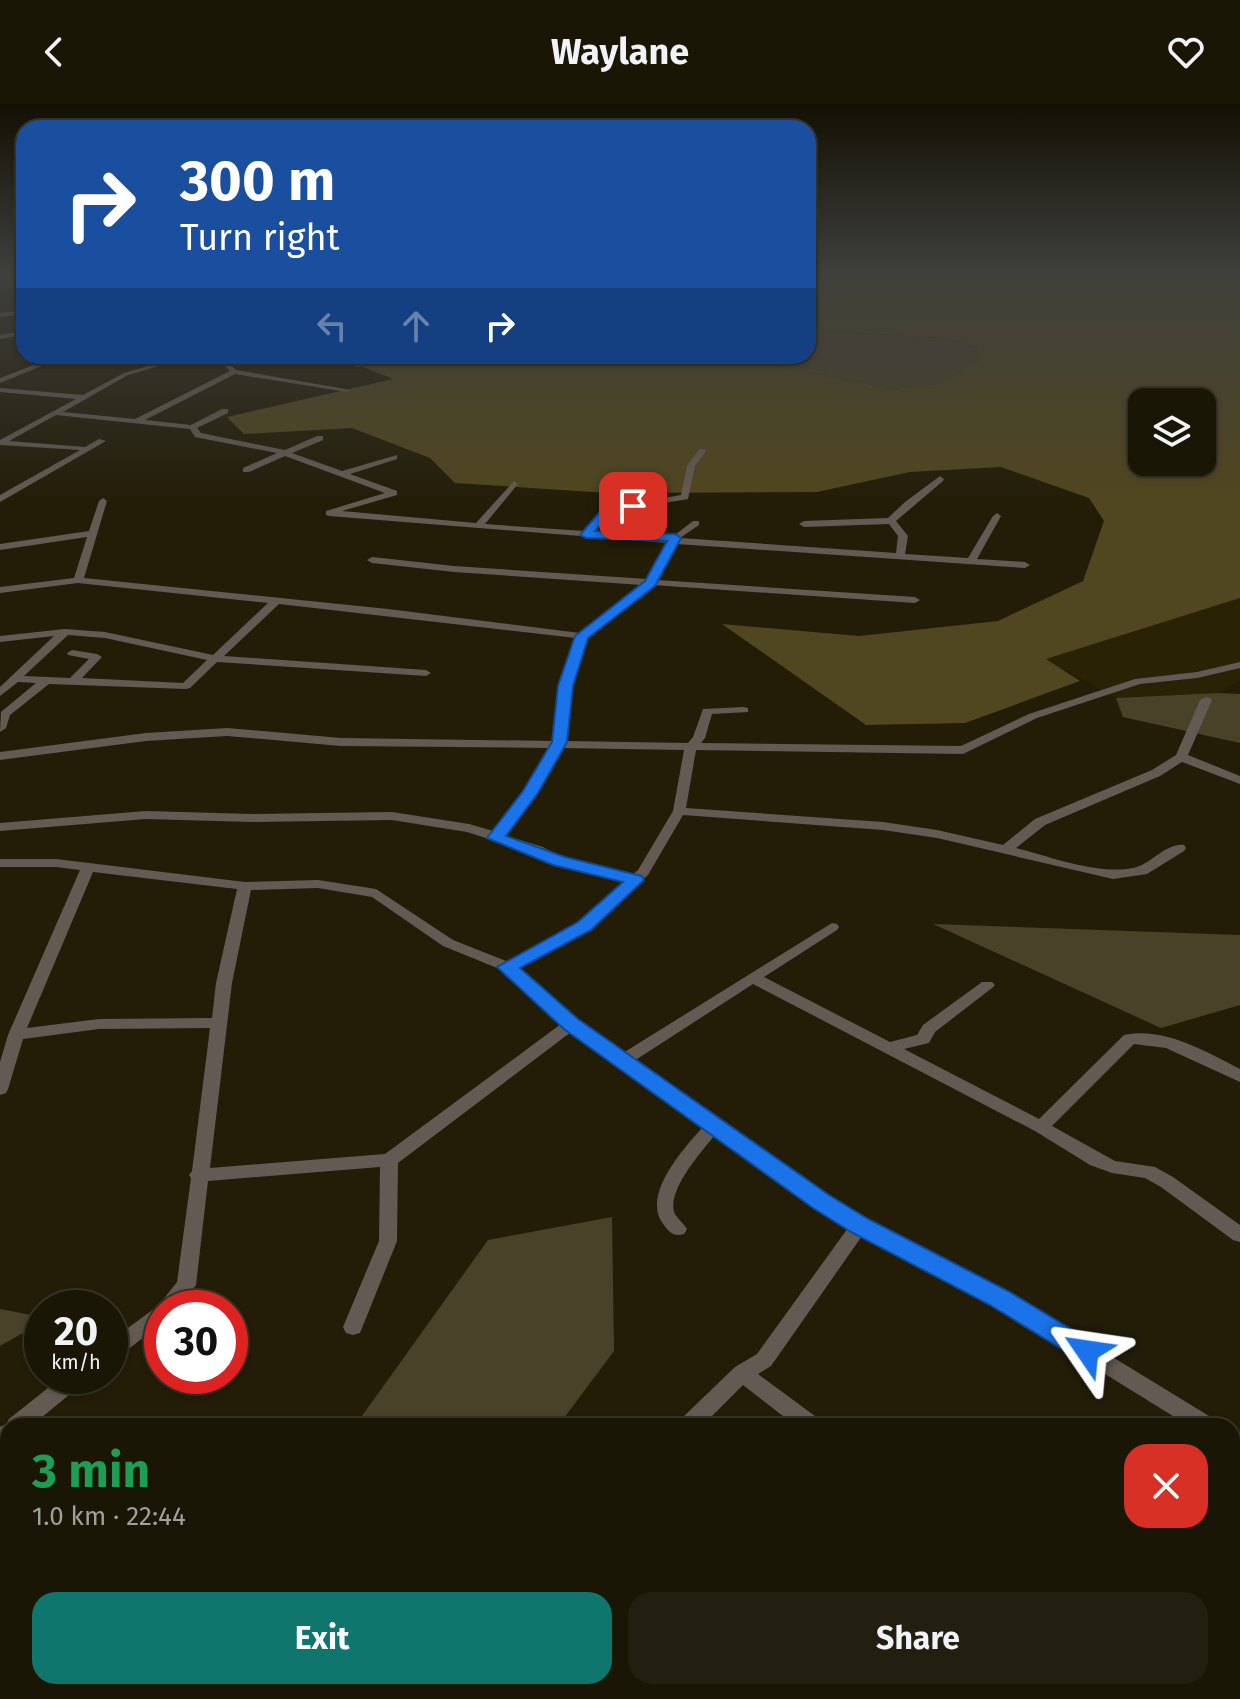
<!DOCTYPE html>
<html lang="en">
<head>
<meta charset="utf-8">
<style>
	body { margin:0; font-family:"Fira Sans",sans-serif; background:#231f10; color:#f1f3f6; height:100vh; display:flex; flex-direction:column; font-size:30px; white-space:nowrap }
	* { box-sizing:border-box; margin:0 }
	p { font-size:26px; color:#9f9f9b }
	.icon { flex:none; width:44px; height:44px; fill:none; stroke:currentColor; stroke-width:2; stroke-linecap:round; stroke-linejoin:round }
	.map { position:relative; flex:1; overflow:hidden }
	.panel { position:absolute; left:0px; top:1314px; width:1240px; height:282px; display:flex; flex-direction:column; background:#1a1606; border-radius:24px 24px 0 0; box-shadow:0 2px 6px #0004,0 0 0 2px #383528 }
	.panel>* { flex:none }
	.top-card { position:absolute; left:16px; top:16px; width:800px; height:244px; border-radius:24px; box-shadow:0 2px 6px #0004,0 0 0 2px #383528; background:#1a4fa0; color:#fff; overflow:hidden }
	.buttons { position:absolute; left:1128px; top:284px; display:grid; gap:16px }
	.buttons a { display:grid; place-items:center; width:88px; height:88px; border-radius:16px; background:#1a1606; box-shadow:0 2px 6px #0004,0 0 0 2px #383528; font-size:40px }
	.speed { position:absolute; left:24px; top:1186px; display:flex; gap:16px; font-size:40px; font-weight:700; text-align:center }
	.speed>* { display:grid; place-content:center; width:104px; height:104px; border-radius:50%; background:#1a1606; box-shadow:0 2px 6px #0004,0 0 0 2px #383528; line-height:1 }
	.speed small { font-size:20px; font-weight:400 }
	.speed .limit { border:12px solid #d22; background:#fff; color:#111 }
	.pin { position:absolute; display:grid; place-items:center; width:68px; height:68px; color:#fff; margin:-34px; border-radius:16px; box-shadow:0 4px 12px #0006 }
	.me { position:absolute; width:88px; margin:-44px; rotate:302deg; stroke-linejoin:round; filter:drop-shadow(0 0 6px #0008) }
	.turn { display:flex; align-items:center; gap:28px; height:168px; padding:0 32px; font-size:36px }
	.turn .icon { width:104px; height:104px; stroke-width:2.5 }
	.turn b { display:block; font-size:56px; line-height:68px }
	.lanes { display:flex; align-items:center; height:76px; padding:0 32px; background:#0003; justify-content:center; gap:40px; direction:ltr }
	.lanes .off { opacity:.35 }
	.round { display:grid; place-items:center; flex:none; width:84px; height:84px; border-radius:24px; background:#231f10 }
	.summary { display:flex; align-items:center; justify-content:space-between; height:136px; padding:0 32px }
	h1 { font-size:48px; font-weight:700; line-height:60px; color:#1e9e55 }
	.cta { display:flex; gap:16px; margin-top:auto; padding:16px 32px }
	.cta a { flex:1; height:92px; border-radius:24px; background:#0f766e; color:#fff; font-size:32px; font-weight:700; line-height:92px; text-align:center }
	.cta a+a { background:#231f10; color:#f1f3f6 }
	header { display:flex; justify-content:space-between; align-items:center; height:104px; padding:0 32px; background:#1a1606; font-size:36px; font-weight:700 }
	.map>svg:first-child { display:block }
</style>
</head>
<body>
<header><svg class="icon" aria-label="back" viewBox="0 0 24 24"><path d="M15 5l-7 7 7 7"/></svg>Waylane<svg class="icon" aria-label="heart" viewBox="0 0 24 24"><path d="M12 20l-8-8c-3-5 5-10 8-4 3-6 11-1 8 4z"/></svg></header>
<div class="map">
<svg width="1240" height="1595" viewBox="0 0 1240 1595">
	<rect width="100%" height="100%" fill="#231d08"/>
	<path fill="#292205" d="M 1240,494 L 1240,576 L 1218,589 L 1116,594 L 1045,555 Z"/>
	<g fill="#494229">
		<path d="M 808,226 L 942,234 L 976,243 L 981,254 L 939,280 L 893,285 L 725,252 L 808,252 Z"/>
		<path d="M 1218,589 L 1240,590 L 1240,639 L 1123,613 L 1116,594 Z"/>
		<path d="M 933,820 L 1240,831 L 1240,901 L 1161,924 Z"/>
		<path d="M 612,1113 L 614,1247 L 558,1322 L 184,1322 L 362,1312 L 488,1136 Z"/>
		<path d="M 0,1205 L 42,1213 L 42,1218 L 0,1242 Z"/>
		<path d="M 95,1588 L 360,1588 L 355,1595 L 97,1595 Z"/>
	</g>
	<path fill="#50461f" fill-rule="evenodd" d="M 808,172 L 1240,172 L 1240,494 L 1046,555 L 1080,577 L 965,619 L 866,621 L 722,520 L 859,532 L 998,517 L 1083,477 L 1104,417 L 1089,394 L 1001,363 L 910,368 L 817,388 L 608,389 L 455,379 L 430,354 L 352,324 L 244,330 L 227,313 L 393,275 L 356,260 L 394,252 L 725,252 L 893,285 L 939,280 L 981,254 L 976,243 L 942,234 L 808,226 ZM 1142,298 L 1202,298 L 1202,358 L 1142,358 Z"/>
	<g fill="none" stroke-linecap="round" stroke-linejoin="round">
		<g fill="#635a53" fill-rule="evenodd">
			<path d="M 24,206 L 24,210 L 0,213 L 0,209 Z"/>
			<path d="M 24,227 L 24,231 L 0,235 L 0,231 Z"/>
			<path d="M 57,252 L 66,252 L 0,279 L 0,274 Z"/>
			<path d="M 183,252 L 194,252 L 128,271 L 63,308 L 135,315 L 230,267 L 216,252 L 223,252 L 225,254 L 258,252 L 228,258 L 236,266 L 351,286 L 347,288 L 235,270 L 145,316 L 191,321 L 222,305 L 228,305 L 228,309 L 197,324 L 201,329 L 285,346 L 317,332 L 323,332 L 323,336 L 292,349 L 342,367 L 397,351 L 397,355 L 350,370 L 397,387 L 397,391 L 342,407 L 476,419 L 514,377 L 518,380 L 485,420 L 584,427 L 605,404 L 681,391 L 687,362 L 699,345 L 705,345 L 706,347 L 695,362 L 688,395 L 611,408 L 594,428 L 671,434 L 693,417 L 699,417 L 699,421 L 680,434 L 896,449 L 898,432 L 889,420 L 804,423 L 799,420 L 804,417 L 888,414 L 905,398 L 940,372 L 944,375 L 943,377 L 896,417 L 908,432 L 905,450 L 968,454 L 993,412 L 997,409 L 1001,412 L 977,455 L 1025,458 L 1030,461 L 1025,464 L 677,440 L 657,476 L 915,493 L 920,496 L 915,499 L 653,481 L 587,533 L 572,582 L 566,637 L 688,639 L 693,633 L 703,605 L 744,603 L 748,604 L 748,608 L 712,610 L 705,634 L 701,639 L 961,642 L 1029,610 L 1135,575 L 1197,568 L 1240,558 L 1240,564 L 1197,574 L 1140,580 L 1037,614 L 963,650 L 696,646 L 686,704 L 883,718 L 937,726 L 1003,741 L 1035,715 L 1152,666 L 1176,651 L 1200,596 L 1206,593 L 1210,594 L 1212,596 L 1188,651 L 1240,672 L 1240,680 L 1182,658 L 1160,672 L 1045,721 L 1016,744 C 1051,753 1098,771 1133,764 C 1151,761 1165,739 1184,741 L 1186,744 L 1184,747 L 1147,770 L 1113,775 L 937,734 L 883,726 L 683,711 L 648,771 L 590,825 L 517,864 L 577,916 L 623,949 L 832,819 L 837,820 L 839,823 L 837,826 L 764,873 L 890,938 L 917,931 L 923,921 L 982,878 L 992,878 L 995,881 L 992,884 L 935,928 L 929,939 L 904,945 L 1039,1015 L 1124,931 C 1163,922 1207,948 1240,965 L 1240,978 L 1166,944 L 1134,940 L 1052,1022 L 1115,1057 L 1155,1063 L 1173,1073 L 1240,1121 L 1240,1138 L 1233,1136 L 1161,1083 L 1145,1074 L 1112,1069 L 1090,1061 L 1035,1027 L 753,880 L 634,957 L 827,1093 L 865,1117 L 1006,1188 L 1214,1315 L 1217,1322 L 1189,1322 L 992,1200 L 862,1132 L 771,1262 L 758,1270 L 819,1315 L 822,1322 L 796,1322 L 743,1281 L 702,1322 L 678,1322 L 681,1315 L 735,1263 L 757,1250 L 848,1124 L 715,1031 C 702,1047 665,1088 675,1110 C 678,1115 684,1120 687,1125 L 684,1130 C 674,1133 670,1129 664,1121 C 640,1092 684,1044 703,1023 L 571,928 L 398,1059 L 397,1137 L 360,1229 L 353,1231 L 346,1229 L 343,1223 L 379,1137 L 380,1063 L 208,1077 L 196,1181 L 178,1204 L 162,1204 L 162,1219 L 117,1254 L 110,1256 L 110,1237 L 158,1202 L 177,1178 L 191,1074 L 189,1071 L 192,1067 L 210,924 L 99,925 L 23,935 L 8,985 L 6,989 L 0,991 L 0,958 L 8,931 L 80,766 L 56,763 L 0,763 L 0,755 L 56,755 L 245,778 L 318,776 L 376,785 L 453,836 L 506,857 L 580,819 L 625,778 L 548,758 L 533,749 L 467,728 L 392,716 L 252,718 L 146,715 L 0,727 L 0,719 L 146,707 L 252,710 L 392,708 L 469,720 L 493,727 L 525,688 L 550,644 L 341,642 L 227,632 L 146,637 L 0,656 L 0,648 L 146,629 L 227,624 L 341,634 L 554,637 L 560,582 L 576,534 L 279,500 L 224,552 L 426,566 L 431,569 L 426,572 L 217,558 L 190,584 L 186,585 L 49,580 L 10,611 L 6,624 L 0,628 L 1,608 L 36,579 L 18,578 L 0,592 L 0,583 L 54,532 L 0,538 L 0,532 L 65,525 L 105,528 L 213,551 L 268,499 L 78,479 L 0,489 L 0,483 L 74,474 L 87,433 L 0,446 L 0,440 L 89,427 L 99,397 L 103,394 L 107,397 L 84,474 L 388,505 L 580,529 L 642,481 L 454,468 L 372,459 L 367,456 L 372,453 L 454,462 L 647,475 L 668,439 L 329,412 L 326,411 L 326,407 L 385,389 L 285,352 L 249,368 L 243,368 L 243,364 L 277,349 L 195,333 L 190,325 L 56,311 L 9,337 L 85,343 L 99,335 L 106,337 L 0,398 L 0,391 L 80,346 L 0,341 L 0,336 L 76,295 L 0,288 L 0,284 L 83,291 L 124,269 ZM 68,531 L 105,534 L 207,556 L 183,579 L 82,574 L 102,553 L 97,550 L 72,546 L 67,549 L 68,551 L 89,555 L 70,574 L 24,572 ZM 562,644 L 684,646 L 673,707 L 638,766 L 632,771 L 558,752 L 543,743 L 504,731 L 536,689 ZM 93,768 L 237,785 L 216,879 L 212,914 L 99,915 L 27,924 ZM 318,784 L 372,793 L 443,842 L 502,866 L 561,920 L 385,1050 L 210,1064 L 232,879 L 251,786 Z"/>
			<path d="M 324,252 L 334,252 L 362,262 L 357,263 Z"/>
			<path d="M 63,1272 L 88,1272 L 85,1278 L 31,1322 L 8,1322 L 8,1343 L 0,1346 L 0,1323 L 6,1320 L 9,1315 Z"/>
			<path d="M 1232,1329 L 1240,1332 L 1240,1352 L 1232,1349 Z"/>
			<path d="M 0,1575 L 8,1578 L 8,1588 L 21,1588 L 24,1595 L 0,1595 Z"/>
			<path d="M 827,1588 L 853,1588 L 850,1595 L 824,1595 Z"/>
			<path d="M 1158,1588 L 1189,1588 L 1192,1595 L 1161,1595 Z"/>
		</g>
	</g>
	<linearGradient id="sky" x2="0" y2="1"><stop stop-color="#131004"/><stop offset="0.43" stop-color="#3f403d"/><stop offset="1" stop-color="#3f403d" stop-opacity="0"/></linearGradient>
	<rect width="1240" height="396" fill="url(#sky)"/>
	<path fill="#1a73e8" stroke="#114b97" stroke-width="2" d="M 633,398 L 637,404 L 611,409 L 595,427 L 675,430 L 681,434 L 655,482 L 588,534 L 573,582 L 567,638 L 538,689 L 506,732 L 565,753 L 642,772 L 644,776 L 591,826 L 520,864 L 578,915 L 829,1091 L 868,1115 L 1008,1187 L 1096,1240 L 1100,1247 L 1096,1255 L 1087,1258 L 1078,1255 L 990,1201 L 851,1128 L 813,1104 L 564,925 L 497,863 L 578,818 L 623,778 L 553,761 L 487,734 L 523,687 L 552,638 L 558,582 L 575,532 L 645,477 L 667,437 L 586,434 L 580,431 L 604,403 Z"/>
</svg>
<div class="buttons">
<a><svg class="icon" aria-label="layers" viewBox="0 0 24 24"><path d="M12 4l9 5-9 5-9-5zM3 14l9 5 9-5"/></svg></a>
</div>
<div class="speed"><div>20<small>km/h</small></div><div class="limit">30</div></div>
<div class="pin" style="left:633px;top:402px;background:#d93025"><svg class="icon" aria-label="arrive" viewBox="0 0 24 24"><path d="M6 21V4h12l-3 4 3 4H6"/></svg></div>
<svg class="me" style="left:1087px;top:1247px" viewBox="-20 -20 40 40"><path d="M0-17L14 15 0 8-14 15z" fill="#1a73e8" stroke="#fff" stroke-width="4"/></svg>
<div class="top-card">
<div class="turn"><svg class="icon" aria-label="right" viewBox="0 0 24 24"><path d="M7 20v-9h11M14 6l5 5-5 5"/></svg><div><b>300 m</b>Turn right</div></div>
<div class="lanes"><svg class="icon off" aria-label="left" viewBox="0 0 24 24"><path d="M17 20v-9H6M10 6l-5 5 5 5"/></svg><svg class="icon off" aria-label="ahead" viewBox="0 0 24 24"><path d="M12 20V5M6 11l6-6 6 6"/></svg><svg class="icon" aria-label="right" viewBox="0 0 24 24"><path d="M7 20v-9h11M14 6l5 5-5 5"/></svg></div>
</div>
<section class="panel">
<div class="summary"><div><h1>3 min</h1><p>1.0 km · 22:44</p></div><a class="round" style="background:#d93025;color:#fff"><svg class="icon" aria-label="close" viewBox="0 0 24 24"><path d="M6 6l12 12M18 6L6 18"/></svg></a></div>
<div class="cta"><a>Exit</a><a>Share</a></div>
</section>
</div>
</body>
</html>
